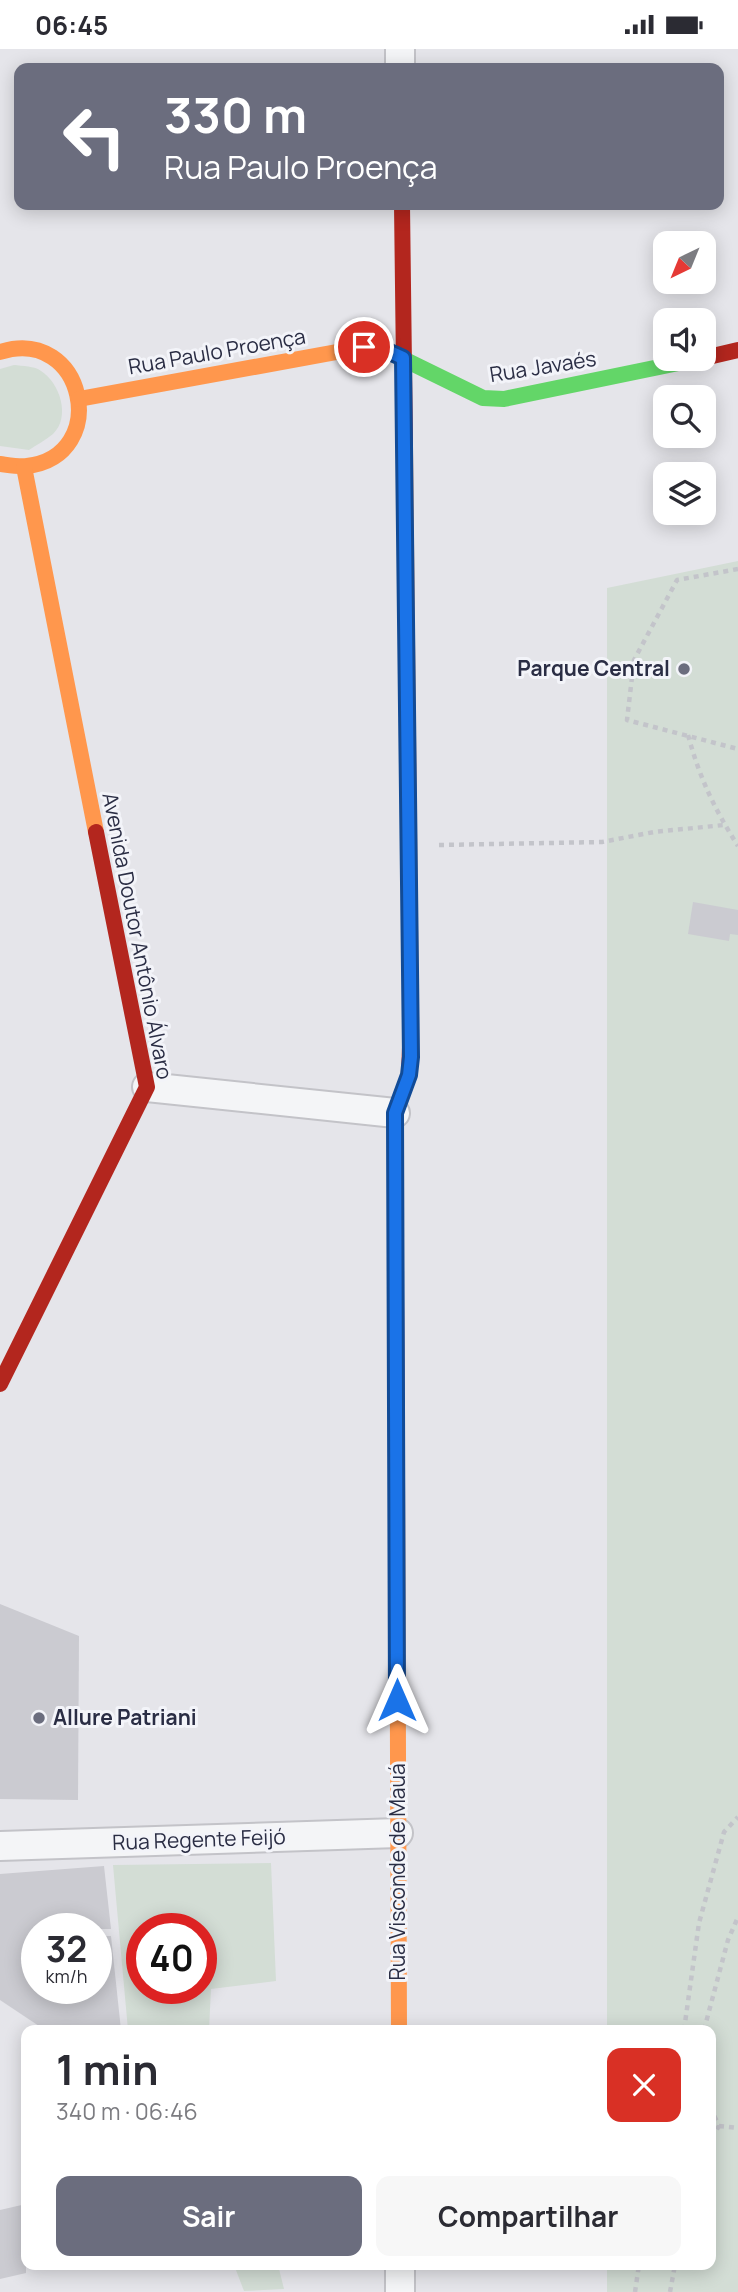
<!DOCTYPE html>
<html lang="pt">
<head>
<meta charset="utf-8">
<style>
	body { margin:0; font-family:Manrope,sans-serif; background:#f7f7f7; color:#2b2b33; height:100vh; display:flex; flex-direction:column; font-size:26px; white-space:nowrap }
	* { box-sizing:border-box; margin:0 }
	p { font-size:23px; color:#7c7c81 }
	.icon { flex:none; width:38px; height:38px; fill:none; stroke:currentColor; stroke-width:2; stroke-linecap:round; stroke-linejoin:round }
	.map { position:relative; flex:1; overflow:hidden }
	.drawer { position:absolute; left:21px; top:1976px; width:695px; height:245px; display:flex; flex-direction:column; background:#fff; border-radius:14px; box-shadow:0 4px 18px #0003 }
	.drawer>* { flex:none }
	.guide { position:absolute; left:14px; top:14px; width:710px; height:147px; border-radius:14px; box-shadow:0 4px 18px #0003; background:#6b6d7e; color:#fff; overflow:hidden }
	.needle { width:46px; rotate:223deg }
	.buttons { position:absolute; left:653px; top:182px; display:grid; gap:14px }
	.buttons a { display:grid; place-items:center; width:63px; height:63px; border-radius:14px; background:#fff; box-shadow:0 4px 18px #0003; font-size:35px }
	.speed { position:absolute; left:21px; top:1864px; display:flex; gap:14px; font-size:35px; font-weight:700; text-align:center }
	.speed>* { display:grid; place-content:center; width:91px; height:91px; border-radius:50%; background:#fff; box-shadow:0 4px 18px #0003; line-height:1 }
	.speed small { font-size:18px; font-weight:400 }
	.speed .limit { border:10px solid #d22; background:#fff; color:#111 }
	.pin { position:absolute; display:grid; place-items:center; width:60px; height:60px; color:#fff; margin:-30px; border:4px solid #fff; border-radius:50%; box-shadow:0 2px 7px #0007 }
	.me { position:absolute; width:77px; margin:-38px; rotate:0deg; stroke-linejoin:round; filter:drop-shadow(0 0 5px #0008) }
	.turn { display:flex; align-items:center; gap:24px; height:147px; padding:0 35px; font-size:32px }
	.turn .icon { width:91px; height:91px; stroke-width:2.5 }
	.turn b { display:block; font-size:49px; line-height:60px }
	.round { display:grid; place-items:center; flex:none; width:74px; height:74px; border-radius:14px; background:#f7f7f7 }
	.overview { display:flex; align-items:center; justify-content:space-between; height:119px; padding:0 35px }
	h1 { font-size:42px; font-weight:700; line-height:52px }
	.action { display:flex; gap:14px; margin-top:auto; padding:14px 35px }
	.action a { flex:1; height:80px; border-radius:14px; background:#6b6d7e; color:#fff; font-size:28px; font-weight:700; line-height:80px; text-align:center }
	.action a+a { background:#f7f7f7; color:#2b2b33 }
	.status { display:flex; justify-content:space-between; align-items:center; height:49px; padding:0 35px; background:#fff; direction:ltr }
	.status svg { height:19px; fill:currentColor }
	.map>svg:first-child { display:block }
</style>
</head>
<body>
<div class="status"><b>06:45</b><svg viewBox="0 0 49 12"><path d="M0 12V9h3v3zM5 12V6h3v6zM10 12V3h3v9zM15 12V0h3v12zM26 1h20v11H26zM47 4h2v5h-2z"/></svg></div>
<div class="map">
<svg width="738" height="2243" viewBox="0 0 738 2243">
	<rect width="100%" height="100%" fill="#e5e5ea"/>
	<g fill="#d3ddd5" fill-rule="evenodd">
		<path d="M 14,316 C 22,317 35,317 41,322 C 60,334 71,368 53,385 C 46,391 36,396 29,401 L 0,397 L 0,320 Z"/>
		<path d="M 738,512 L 738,2243 L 607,2243 L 607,2216 L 710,2216 L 710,1981 L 607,1981 L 607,539 Z"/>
		<path d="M 271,1814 L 276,1932 L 211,1940 L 209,1981 L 128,1981 L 113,1816 ZM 142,1880 L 201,1880 L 201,1939 L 142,1939 Z"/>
		<path d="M 234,2216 L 278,2216 L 284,2240 L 244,2242 Z"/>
	</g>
	<g fill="#cbcbd1">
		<path d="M 693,853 L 738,861 L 738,886 L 730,885 L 729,892 L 688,885 Z"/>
		<path d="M 0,1555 L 79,1587 L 78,1751 L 0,1750 Z"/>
		<path d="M 104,1817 L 111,1880 L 37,1880 L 37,1939 L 96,1939 L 96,1887 L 111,1887 L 121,1981 L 45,1981 L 0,1951 L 0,1825 Z"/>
		<path d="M 26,2155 L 26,2224 L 0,2230 L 0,2161 Z"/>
	</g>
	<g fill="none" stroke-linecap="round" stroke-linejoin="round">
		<g stroke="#c3c3c8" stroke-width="32">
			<g id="street">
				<path d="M 400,0 L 400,19"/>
				<path d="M 147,1038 L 395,1064"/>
				<path d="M 0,1797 L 398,1784"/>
				<path d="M 400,2216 L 400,2243"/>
			</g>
		</g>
		<g stroke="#c3c4ca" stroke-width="4.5" stroke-dasharray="5 5" stroke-linecap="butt">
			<path d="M 738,520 L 677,531 L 634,611 L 627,671 L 738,700"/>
			<path d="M 688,686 C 700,730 714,759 738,797"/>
			<path d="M 439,796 L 602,793 L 654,783 L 724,776"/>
			<path d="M 684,1981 L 699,1874 L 724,1783 L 738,1768"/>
			<path d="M 704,1981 L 728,1891 L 738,1868"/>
			<path d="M 710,2058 L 719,2077 L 710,2091"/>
			<path d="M 719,2077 L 738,2079"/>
			<path d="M 635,2243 L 639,2216"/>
			<path d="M 670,2243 L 675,2216"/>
		</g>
		<use href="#street" stroke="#f4f5f7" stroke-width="28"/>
		<path stroke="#63d668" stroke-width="16" d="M 389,303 L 483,349 L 504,350 L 698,310"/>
		<g stroke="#ff974d" stroke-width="16">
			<path d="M 0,303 C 85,276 112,407 27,417 C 19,418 8,416 0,415"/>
			<path d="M 79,350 L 364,298 L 383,300 L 389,303"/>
			<path d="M 405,399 L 411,971"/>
			<path d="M 24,418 L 96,783"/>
			<path d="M 397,1429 L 399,1981"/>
		</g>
		<g stroke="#b3261e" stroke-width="16">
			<path d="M 402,156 L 405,399"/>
			<path d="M 704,309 L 738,301"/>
			<path d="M 0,1335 L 147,1038 L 96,783"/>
			<path d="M 397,1429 L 395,1064 L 409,1026 L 411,971"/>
		</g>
	</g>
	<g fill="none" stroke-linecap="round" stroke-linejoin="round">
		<g stroke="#114b97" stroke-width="18">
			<path id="route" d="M 364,298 L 383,300 L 403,309 L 411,1008 L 409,1026 L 395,1064 L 397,1651"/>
		</g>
		<use href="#route" stroke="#1a73e8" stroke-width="12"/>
	</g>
	<g fill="#6b6d7e" stroke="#f3f4f9" stroke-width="2.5">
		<circle cx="684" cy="620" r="7"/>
		<circle cx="39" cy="1669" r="7"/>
	</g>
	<g text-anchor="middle" stroke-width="6" stroke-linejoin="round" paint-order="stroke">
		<g font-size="21" fill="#2a2d44" stroke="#f3f4f9">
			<text transform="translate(217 303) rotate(-10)" y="7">Rua Paulo Proença</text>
			<text transform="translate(543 318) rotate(-9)" y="7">Rua Javaés</text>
			<text transform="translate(137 887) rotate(79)" y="7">Avenida Doutor Antônio Álvaro</text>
			<text transform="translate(199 1791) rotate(-2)" y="7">Rua Regente Feijó</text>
			<text transform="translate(398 1823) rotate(-90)" y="7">Rua Visconde de Mauá</text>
		</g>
		<g font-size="21" font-weight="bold" fill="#2a2d44" stroke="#f3f4f9" text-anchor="end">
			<text x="670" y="627">Parque Central</text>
			<text x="53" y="1676" text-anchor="start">Allure Patriani</text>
		</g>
	</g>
</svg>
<div class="buttons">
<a><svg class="needle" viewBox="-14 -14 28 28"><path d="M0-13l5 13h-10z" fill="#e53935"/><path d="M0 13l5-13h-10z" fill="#7c7c81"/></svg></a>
<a><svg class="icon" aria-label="sound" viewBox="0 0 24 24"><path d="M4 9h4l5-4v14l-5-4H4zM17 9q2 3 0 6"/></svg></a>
<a><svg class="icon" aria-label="search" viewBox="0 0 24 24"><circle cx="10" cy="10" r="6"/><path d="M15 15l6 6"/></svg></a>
<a><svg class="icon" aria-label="layers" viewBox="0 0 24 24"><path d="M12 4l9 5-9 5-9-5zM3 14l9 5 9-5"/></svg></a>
</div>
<div class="speed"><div>32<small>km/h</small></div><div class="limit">40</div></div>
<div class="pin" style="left:364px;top:298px;background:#d93025"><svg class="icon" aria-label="arrive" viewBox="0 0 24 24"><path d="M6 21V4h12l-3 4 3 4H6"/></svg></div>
<svg class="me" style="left:397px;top:1651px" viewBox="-20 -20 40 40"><path d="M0-17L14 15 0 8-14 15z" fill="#1a73e8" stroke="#fff" stroke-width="4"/></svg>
<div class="guide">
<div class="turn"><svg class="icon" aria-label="left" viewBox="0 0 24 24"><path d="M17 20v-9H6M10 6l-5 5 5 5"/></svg><div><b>330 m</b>Rua Paulo Proença</div></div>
</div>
<section class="drawer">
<div class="overview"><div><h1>1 min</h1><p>340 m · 06:46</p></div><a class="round" style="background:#d93025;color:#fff"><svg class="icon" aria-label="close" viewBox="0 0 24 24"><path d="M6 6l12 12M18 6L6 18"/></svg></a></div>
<div class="action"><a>Sair</a><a>Compartilhar</a></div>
</section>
</div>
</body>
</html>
